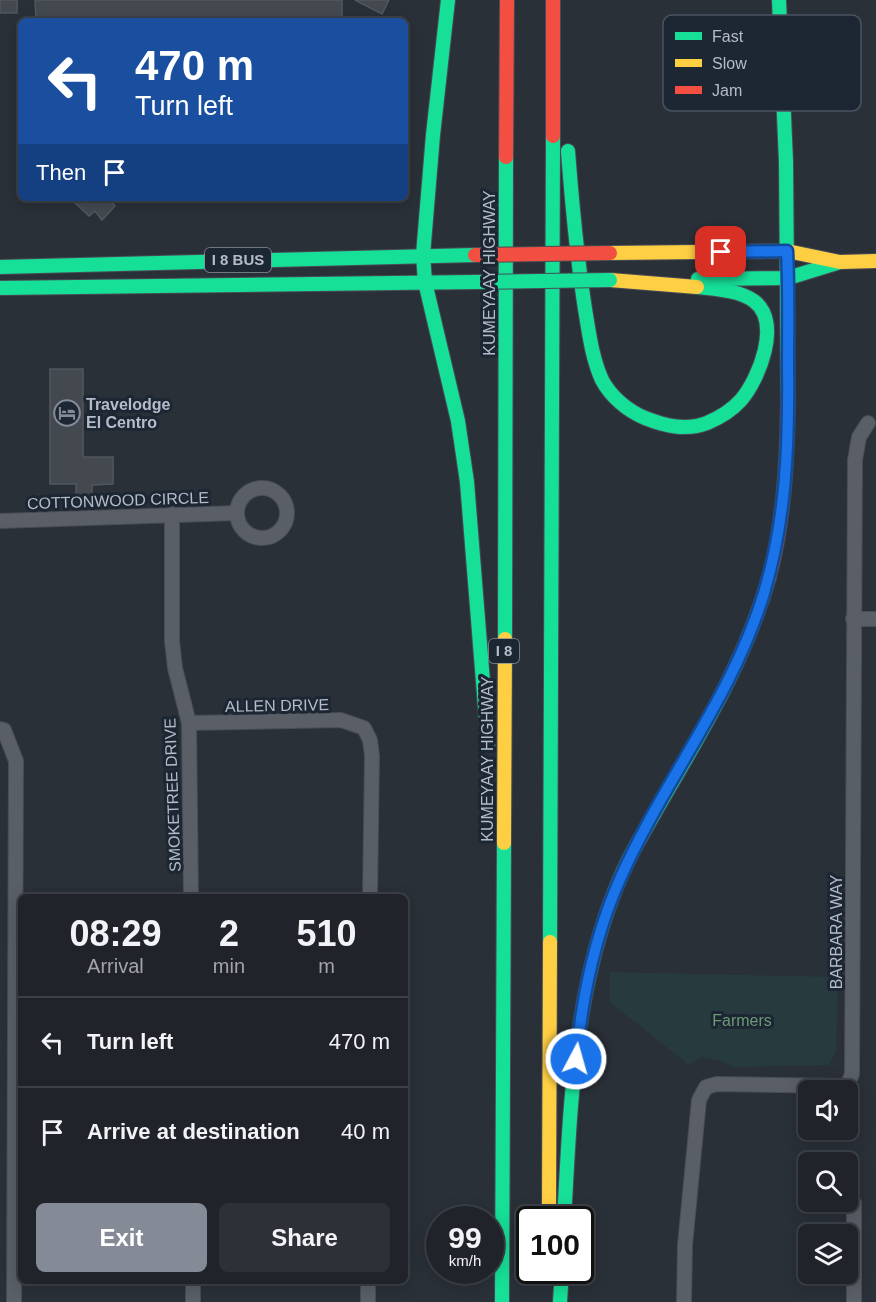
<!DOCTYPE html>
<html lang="en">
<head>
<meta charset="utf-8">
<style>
	body { margin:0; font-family:Helvetica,sans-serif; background:#2d3036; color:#f1f3f6; height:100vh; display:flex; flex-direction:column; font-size:22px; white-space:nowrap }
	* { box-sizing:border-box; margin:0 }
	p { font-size:20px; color:#a2a4a8 }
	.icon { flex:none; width:33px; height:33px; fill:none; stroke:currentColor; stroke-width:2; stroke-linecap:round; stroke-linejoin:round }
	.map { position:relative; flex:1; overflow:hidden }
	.sheet { position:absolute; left:18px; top:894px; width:390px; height:390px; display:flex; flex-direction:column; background:#20242a; border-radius:9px; box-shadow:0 3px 15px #0003,0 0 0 2px #3d4147 }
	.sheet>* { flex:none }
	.guide { position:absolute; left:18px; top:18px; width:390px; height:183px; border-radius:9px; box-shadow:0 3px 15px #0003,0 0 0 2px #3d4147; background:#1a4fa0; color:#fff; overflow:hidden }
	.buttons { position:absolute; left:798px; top:1080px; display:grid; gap:12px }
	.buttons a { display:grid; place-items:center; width:60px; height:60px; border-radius:9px; background:#20242a; box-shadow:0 3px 15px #0003,0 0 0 2px #3d4147; font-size:30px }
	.speed { position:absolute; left:426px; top:1206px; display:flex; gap:12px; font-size:30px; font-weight:700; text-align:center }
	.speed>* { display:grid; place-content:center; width:78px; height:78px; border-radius:50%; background:#20242a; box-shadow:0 3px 15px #0003,0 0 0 2px #3d4147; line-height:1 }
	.speed small { font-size:15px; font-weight:400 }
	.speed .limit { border:3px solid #111; border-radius:9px; background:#fff; color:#111 }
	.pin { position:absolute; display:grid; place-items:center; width:51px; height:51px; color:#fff; margin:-26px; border-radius:12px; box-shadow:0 3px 9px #0006 }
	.me { position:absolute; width:66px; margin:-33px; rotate:6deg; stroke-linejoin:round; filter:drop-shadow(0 0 4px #0008) }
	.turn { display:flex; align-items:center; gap:21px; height:126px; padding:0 18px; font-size:27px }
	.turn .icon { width:78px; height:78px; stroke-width:2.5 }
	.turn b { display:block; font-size:42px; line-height:51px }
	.then { display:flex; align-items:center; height:57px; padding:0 18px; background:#0003; gap:12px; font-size:22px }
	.eta { display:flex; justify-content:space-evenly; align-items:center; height:102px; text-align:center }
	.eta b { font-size:36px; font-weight:800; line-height:42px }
	.primary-button { display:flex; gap:12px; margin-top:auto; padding:12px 18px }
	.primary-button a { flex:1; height:69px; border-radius:9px; background:#848b96; color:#fff; font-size:24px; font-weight:800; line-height:69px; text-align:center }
	.primary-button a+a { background:#2d3036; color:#f1f3f6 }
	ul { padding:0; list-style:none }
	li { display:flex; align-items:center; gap:18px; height:90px; padding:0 18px; border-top:2px solid #3d4147 }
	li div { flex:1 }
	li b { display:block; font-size:22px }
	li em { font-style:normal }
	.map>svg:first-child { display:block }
</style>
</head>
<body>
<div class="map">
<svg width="876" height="1302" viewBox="0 0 876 1302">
	<rect width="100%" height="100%" fill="#2a3038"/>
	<path fill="#273a3e" d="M 610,972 L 838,977 L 836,1051 L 829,1065 L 733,1067 L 721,1061 L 701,1057 L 689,1065 L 610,1002 Z"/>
	<g fill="#444950" stroke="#52575f" stroke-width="1.5">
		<rect x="0" y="0" width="17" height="13"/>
		<path d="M 35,0 L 342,0 L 342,21 L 307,21 L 307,18 L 257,18 L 257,20 L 189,19 L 189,17 L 139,17 L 139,19 L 132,19 L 132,21 L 36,21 Z"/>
		<path d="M 355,0 L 389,0 L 382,14 Z"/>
		<path d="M 70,198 L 108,198 L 115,206 L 102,220 L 95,211 L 89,216 Z"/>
		<path d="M 50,369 L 83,369 L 83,457 L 113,457 L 113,484 L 92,485 L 92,497 L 76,497 L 76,484 L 50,484 Z"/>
	</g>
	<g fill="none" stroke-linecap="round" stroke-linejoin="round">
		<g stroke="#484c53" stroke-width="16">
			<g id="street">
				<circle cx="262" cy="513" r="25"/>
				<path d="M 172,514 L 172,641 L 175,668 L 189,723 L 191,897"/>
				<path d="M 0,521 L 237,513"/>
				<path d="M 853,619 L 876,619"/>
				<path d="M 189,723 L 341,720 L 364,728 L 370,740 L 372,756 L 370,897"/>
				<path d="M 0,729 L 4,730 L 16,761 L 14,1302"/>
				<path d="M 193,1302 L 193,1281"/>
				<path d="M 368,1302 L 368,1281"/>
				<path d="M 684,1302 L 685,1245 L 699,1100 L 706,1087 L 717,1084 L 842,1086 L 848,1084 L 852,1074 L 855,460 L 859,437 L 868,423"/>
				<path d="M 854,1302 L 854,1203"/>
			</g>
		</g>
		<g stroke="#484c55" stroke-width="16">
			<g id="fast">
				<path d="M 448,0 L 433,135 L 423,255 L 425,282 L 458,421 L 467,482 L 488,744"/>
				<path d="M 779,0 L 786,162 L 788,403"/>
				<path d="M 568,151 C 572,204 577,257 585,309 C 589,333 592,358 602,380 C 611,397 628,411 645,418 C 665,426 686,431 707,423 C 719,418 732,410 741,400 C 759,379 782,322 754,301 C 739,290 714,289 697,287"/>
				<path d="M 0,267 L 475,255"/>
				<path d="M 698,279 L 788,278 L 840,262"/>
				<path d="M 0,288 L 475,282"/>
				<path d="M 505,639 L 506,157"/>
				<path d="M 550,942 L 553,136"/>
				<path d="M 564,1220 C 571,1098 574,967 631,855 C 680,764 741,678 769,577"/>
				<path d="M 502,1302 L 504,843"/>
				<path d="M 560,1302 L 562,1270"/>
			</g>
		</g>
		<g stroke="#484c55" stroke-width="16">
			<g id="slow">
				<path d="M 787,251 L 840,262 L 876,261"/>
				<path d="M 610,253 L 787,251"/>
				<path d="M 610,280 L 697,287"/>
				<path d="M 504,843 L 505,639"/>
				<path d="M 549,1204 L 550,942"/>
			</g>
		</g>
		<g stroke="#484c55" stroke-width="16">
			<g id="jam">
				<path d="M 553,136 L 553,0"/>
				<path d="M 506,157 L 507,0"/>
				<path d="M 769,577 C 784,521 787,462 788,403"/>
			</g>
		</g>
		<use href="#street" stroke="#5a5e66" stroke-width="14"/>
		<use href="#fast" stroke="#16e098" stroke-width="14"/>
		<use href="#slow" stroke="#ffcf43" stroke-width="14"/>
		<use href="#jam" stroke="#f24e42" stroke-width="14"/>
		<g stroke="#474c53" stroke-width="16" stroke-linecap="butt">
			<path id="fast-bridge" d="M 475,282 L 610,280"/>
		</g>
		<g stroke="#474c53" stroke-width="16" stroke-linecap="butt">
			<path id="jam-bridge" d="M 475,255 L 610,253"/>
		</g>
		<use href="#fast-bridge" stroke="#16e098" stroke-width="14"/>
		<use href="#jam-bridge" stroke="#f24e42" stroke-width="14"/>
	</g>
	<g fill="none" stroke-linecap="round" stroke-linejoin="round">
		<g stroke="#114b97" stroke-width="15">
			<path id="route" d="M 576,1059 C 582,998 595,935 620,879 C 663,782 733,696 764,593 C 786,520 789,444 788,369 C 788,329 789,290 787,251 L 721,252"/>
		</g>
		<use href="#route" stroke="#1a73e8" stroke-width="10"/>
	</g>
	<defs>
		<g id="hotel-ring" transform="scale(1.35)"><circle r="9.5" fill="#1d2633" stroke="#848b96" stroke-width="1.5"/><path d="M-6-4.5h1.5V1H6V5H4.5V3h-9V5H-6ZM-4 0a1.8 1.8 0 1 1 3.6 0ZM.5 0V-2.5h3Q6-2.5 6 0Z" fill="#848b96"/></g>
	</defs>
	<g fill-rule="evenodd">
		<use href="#hotel-ring" x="67" y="413"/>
	</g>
	<g text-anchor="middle" stroke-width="6" stroke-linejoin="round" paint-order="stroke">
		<g fill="#1d2633" stroke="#878f9c" stroke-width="1.5">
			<rect x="205" y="248" width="66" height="24" rx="4.5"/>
			<rect x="489" y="639" width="30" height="24" rx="4.5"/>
		</g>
		<g font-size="15" font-weight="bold" fill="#b4bcc9">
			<text x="238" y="265">I 8 BUS</text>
			<text x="504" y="656">I 8</text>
		</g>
		<g font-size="16" fill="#b4bcc9" stroke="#1d2633">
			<text transform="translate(489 273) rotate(-90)" y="6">KUMEYAAY HIGHWAY</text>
			<text transform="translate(118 500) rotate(-2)" y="6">COTTONWOOD CIRCLE</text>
			<text transform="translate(277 705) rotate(-1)" y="6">ALLEN DRIVE</text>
			<text transform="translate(487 759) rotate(-90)" y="6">KUMEYAAY HIGHWAY</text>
			<text transform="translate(172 795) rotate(-92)" y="6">SMOKETREE DRIVE</text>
			<text transform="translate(836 932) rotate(-90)" y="6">BARBARA WAY</text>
		</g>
		<g font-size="16" font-weight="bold" fill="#b4bcc9" stroke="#1d2633" text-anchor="start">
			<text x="86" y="410">Travelodge<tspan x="86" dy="18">El Centro</tspan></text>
		</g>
		<g font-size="16" fill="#6b9a76" stroke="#1d2633">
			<text x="742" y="1026">Farmers</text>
		</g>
	</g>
	<rect x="663" y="15" width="198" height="96" rx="9" fill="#1d2633" stroke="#4a5360" stroke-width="1.5"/>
	<rect x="675" y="32" width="27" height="8" fill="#16e098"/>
	<rect x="675" y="59" width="27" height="8" fill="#ffcf43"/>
	<rect x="675" y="86" width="27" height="8" fill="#f24e42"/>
	<g font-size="16" fill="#b4bcc9">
		<text x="712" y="42">Fast</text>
		<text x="712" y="69">Slow</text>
		<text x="712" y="96">Jam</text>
	</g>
</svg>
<div class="buttons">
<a><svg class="icon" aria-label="sound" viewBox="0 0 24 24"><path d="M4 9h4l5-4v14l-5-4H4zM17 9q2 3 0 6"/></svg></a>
<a><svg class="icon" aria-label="search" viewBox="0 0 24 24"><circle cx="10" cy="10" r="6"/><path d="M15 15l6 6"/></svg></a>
<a><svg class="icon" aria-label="layers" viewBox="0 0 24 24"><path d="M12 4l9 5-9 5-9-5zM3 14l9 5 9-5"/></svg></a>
</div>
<div class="speed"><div>99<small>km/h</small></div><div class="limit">100</div></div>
<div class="pin" style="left:721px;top:252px;background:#d93025"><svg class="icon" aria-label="arrive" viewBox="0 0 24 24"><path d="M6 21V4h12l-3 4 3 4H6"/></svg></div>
<svg class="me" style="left:576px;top:1059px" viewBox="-20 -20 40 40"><circle r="17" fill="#1a73e8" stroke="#fff" stroke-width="3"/><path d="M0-11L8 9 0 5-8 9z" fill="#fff"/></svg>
<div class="guide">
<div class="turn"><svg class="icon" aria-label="left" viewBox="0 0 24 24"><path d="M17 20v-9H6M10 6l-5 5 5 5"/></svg><div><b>470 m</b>Turn left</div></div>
<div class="then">Then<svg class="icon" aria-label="arrive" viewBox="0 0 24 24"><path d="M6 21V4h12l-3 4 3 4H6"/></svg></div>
</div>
<section class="sheet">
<div class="eta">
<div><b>08:29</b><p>Arrival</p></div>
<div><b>2</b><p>min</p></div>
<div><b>510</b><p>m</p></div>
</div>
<ul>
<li><svg class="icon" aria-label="left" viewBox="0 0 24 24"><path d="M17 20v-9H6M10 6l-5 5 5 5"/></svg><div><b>Turn left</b></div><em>470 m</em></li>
<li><svg class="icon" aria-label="arrive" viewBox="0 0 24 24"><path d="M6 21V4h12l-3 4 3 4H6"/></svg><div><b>Arrive at destination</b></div><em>40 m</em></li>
</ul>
<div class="primary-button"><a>Exit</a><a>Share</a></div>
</section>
</div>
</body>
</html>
